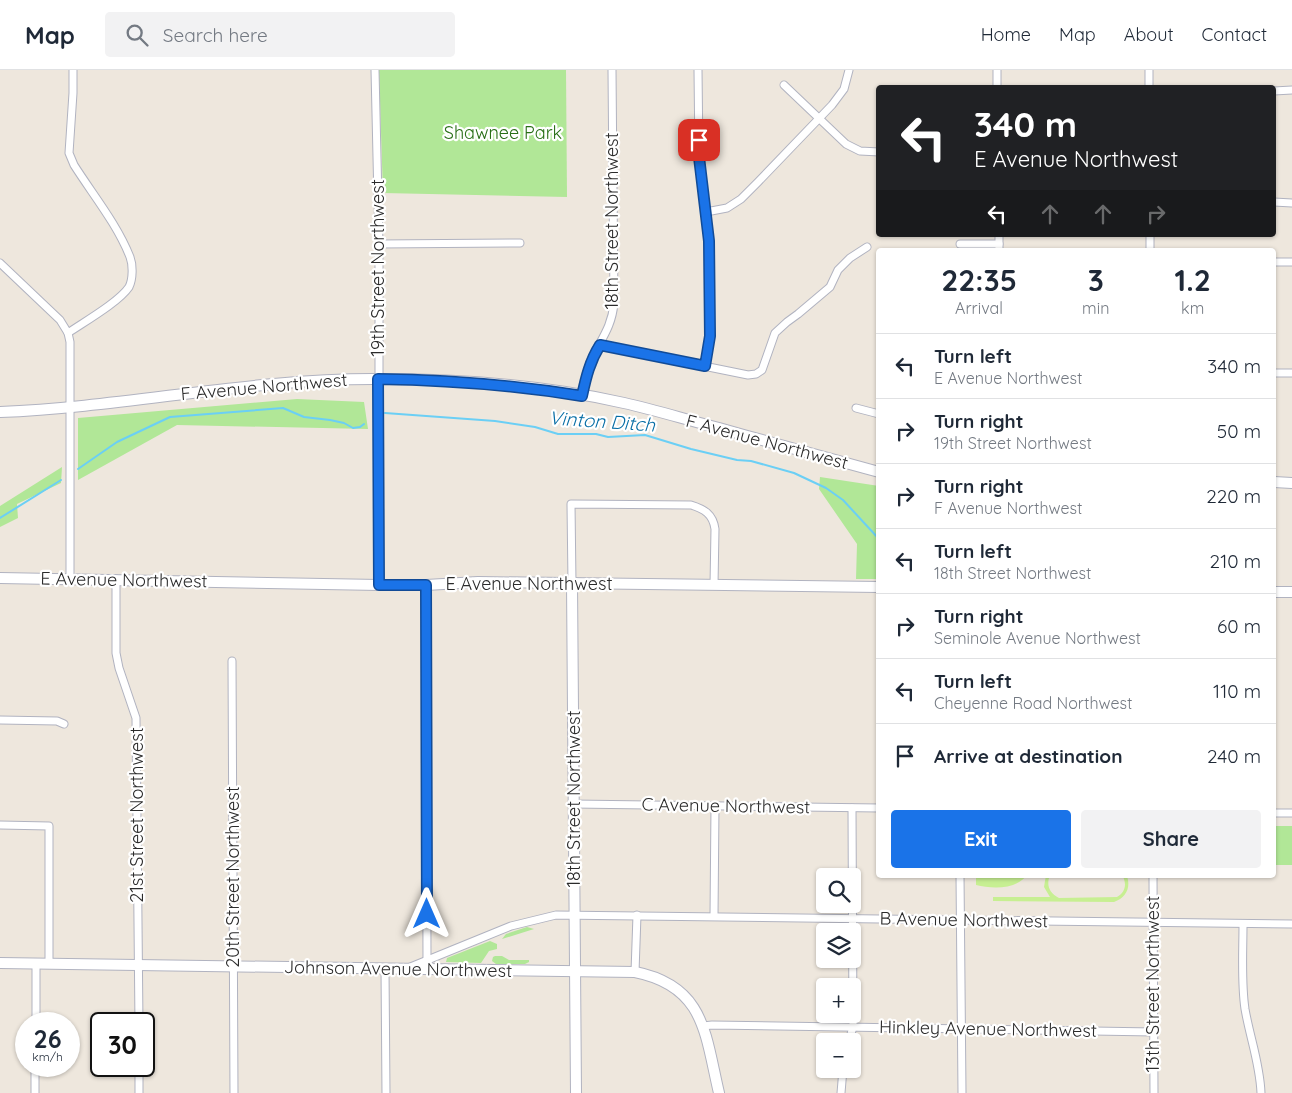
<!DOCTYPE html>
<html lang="en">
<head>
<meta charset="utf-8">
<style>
	body { margin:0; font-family:Quicksand,sans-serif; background:#f2f2f3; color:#1f2937; height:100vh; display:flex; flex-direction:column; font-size:19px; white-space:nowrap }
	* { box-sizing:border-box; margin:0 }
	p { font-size:16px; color:#747a83 }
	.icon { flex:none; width:28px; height:28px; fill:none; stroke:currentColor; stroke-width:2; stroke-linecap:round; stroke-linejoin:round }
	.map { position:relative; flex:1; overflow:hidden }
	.details { position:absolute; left:876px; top:178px; width:400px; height:630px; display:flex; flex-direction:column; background:#fff; border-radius:5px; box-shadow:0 1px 4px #0004 }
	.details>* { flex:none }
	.guide { position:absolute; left:876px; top:15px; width:400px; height:152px; border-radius:5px; box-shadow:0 1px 4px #0004; background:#202124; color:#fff; overflow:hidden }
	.buttons { position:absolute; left:816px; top:798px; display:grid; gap:10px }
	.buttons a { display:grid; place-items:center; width:45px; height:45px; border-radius:5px; background:#fff; box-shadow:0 1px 4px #0004; font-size:25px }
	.speed { position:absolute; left:15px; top:942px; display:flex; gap:10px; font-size:25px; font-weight:700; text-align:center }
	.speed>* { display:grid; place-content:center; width:65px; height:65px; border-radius:50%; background:#fff; box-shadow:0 1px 4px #0004; line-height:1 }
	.speed small { font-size:12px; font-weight:400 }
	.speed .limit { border:2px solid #111; border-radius:8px; background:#fff; color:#111 }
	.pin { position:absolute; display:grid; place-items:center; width:42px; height:42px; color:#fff; margin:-21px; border-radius:10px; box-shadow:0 2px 8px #0006 }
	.me { position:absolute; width:55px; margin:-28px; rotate:0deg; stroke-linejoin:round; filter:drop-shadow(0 0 4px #0008) }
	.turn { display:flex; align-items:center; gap:18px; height:105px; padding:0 15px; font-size:22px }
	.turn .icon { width:65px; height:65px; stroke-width:2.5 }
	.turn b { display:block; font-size:35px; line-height:42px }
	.lanes { display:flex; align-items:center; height:48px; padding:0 15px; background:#0003; justify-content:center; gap:25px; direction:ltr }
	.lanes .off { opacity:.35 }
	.eta { display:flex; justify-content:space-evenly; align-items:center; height:85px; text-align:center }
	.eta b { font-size:30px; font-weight:700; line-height:35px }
	.primary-button { display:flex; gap:10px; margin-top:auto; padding:10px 15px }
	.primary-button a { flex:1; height:58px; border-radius:5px; background:#1a73e8; color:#fff; font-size:20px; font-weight:700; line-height:58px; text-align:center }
	.primary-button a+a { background:#f2f2f3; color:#1f2937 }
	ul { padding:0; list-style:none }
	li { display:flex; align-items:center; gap:15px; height:65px; padding:0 15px; border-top:1px solid #e0e1e3 }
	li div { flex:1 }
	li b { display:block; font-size:19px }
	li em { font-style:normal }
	header { display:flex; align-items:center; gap:30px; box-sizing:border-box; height:70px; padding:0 25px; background:#fff; border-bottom:1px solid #e0e1e3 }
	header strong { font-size:24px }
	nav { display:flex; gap:28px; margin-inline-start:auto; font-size:18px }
	.search { width:350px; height:45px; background:#f2f2f3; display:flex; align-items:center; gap:12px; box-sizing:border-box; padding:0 18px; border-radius:5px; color:#747a83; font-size:19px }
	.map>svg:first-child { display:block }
</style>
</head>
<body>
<header>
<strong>Map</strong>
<div class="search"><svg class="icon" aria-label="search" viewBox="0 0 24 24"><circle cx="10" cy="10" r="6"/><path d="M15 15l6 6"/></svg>Search here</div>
<nav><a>Home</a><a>Map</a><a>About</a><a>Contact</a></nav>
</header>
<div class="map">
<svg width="1292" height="1023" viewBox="0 0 1292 1023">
	<rect width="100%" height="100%" fill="#eee7dd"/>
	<g fill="#b1e797">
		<path d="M 379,0 L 566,0 L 567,127 L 383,123 Z"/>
		<path d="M 297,329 L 364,332 L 368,359 L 177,355 L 78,410 L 78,348 Z"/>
		<path d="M 62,397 L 61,413 L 17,434 L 18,448 L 0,457 L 0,436 Z"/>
		<path d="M 820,407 L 879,416 L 879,509 L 856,509 L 857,474 L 819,419 Z"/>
		<rect x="1274" y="756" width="18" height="39"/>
		<path d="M 527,857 L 534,859 L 502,869 L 506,864 Z"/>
		<path d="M 490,871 L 497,874 L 497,879 L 489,881 L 481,893 L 446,892 L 447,888 Z"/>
		<path d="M 495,886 L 502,886 L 509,890 L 529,890 L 529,892 L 525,894 L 496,894 L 492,891 L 493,887 Z"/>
	</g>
	<g fill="#c7ef92">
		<path d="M 976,805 L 1027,805 C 1016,820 992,819 976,815 Z"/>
		<path d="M 1046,805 L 1050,805 C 1046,815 1049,823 1059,828 L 1117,827 C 1126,822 1127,813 1122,805 L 1127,806 C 1131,818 1126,828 1114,832 L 993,831 L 993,827 L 1050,827 L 1044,817 Z"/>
	</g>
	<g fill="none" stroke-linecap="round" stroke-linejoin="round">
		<g stroke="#6bcff5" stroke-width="2">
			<path d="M 385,343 L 495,351 L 535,357 L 558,364 L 596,364 L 608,367 L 645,365 L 691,379 L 737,390 L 751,391 L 794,403 L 826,418 L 843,430 L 879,469"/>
			<path d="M 78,399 L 117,372 L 170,347 L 283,338 L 304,347 L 330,350 L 344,353 L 353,358 L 360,357 L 364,354"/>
			<path d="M 0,448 L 61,410"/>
		</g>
		<g stroke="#b1b3c0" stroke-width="9">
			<g id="street">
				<path d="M 375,0 L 379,174 L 379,515"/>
				<path d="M 698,0 L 699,87 L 709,171 L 710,266 L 705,296"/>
				<path d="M 997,0 L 997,18"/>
				<path d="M 1149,0 L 1149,18"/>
				<path d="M 784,15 L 846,74 L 860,81 L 879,82"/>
				<path d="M 1274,21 L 1292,20"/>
				<path d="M 1274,132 L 1292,133"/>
				<path d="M 706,142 L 727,138 L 741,129 L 758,112 L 832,35 L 844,19 L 849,0"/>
				<path d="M 999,165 L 999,180"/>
				<path d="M 1150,165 L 1150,180"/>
				<path d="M 379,174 L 520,173"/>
				<path d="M 960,174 L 999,174"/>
				<path d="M 1274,192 L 1292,192"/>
				<path d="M 0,193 L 60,250 L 68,263 L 70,272 L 70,508"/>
				<path d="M 68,263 C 84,252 119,232 129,217 C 133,209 133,195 130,187 C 117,154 93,125 74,95 L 69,83 L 73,23 L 73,0"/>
				<path d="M 600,275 L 748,305 L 756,304 L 762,300 L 775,263 L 787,252 L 798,244 L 830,217 L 838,200 L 850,188 L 867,177"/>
				<path d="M 1274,303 L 1292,303"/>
				<path d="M 582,326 C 585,313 586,300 592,288 C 602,268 612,256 614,233 L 612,0"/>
				<path d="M 856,338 L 879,344"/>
				<path d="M 116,509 L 116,583 L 119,598 L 136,648 L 139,954"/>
				<path d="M 572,513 L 571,434 L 691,435 C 704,439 713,444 715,459 L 714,515"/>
				<path d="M 426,515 L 427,889"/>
				<path d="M 232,591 L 234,1023"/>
				<path d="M 0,650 L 57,651 L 64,654"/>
				<path d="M 573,734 L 879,738"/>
				<path d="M 1274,743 L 1292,743"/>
				<path d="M 0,755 L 49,756 L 49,894"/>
				<path d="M 960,805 L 962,1023"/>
				<path d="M 1153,805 L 1154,1023"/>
				<path d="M 714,846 L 715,736"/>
				<path d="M 1243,854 C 1243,882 1241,912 1245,939 C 1250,968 1260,994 1261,1023"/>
				<path d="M 408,898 L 511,856 L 556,845 L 1292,854"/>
				<path d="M 385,899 L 386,1023"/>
				<path d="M 635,902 L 637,845"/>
				<path d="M 36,954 L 36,894"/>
				<path d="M 703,956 L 712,955 L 1154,962"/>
				<path d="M 849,971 L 853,957 L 852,738"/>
				<path d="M 139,996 L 139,1023"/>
				<path d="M 35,1023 L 35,996"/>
				<path d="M 841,1023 L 843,999"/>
			</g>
		</g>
		<g stroke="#b1b3c0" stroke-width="12">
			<g id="secondary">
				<path d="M 0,342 C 127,337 252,308 379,309 C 460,309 545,315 624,333 C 656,340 687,350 719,358 C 772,373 825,387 879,402"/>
				<path d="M 1274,412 L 1292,413"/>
				<path d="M 0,508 L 379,515 L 426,515 L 478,512 L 879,517"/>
				<path d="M 572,513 L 576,1023"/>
				<path d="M 1274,522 L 1292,522"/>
				<path d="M 0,893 L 635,902 C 705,916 705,964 719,1023"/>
			</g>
		</g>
		<use href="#street" stroke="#fff" stroke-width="7"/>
		<use href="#secondary" stroke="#fff" stroke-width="10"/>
	</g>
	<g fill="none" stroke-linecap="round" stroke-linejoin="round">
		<g stroke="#114b97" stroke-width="12">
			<path id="route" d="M 427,844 L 426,515 L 379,515 L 378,309 C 447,310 514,315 582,326 C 586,307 590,291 600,275 L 705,296 L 710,266 L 709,171 L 699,87 L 699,70"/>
		</g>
		<use href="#route" stroke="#1a73e8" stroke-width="9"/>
	</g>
	<g text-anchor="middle" stroke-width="4.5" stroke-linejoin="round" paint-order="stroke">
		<g font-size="18" fill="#286e16" stroke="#fff">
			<text x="503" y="69">Shawnee Park</text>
		</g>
		<g font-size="18" fill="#2b2b2b" stroke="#fff">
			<text transform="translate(612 151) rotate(-90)" y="6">18th Street Northwest</text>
			<text transform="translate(378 198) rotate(-90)" y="6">19th Street Northwest</text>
			<text transform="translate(264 317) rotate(-5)" y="6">F Avenue Northwest</text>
			<text transform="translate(767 372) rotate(15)" y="6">F Avenue Northwest</text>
			<text transform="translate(124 510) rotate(1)" y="6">E Avenue Northwest</text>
			<text x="529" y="520">E Avenue Northwest</text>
			<text transform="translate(574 729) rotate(-90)" y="6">18th Street Northwest</text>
			<text transform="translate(726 736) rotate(1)" y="6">C Avenue Northwest</text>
			<text transform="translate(137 745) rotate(-90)" y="6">21st Street Northwest</text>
			<text transform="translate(233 807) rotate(-90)" y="6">20th Street Northwest</text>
			<text transform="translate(964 850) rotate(1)" y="6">B Avenue Northwest</text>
			<text transform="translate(398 899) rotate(1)" y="6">Johnson Avenue Northwest</text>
			<text transform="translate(1153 914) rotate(-90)" y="6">13th Street Northwest</text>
			<text transform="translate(988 959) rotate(1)" y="6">Hinkley Avenue Northwest</text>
		</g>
		<g font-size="19" font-style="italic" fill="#066da5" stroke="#fff">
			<text transform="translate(602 351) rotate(4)" y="7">Vinton Ditch</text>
		</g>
	</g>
</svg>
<div class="buttons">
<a><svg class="icon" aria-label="search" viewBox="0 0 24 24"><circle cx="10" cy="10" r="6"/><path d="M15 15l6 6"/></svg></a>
<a><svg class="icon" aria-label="layers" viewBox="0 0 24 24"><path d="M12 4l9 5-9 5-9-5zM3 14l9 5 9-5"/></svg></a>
<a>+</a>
<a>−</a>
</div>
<div class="speed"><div>26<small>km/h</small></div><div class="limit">30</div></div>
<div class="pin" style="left:699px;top:70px;background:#d93025"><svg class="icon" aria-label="arrive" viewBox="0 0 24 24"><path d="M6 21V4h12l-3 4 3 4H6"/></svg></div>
<svg class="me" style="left:427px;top:844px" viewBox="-20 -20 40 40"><path d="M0-17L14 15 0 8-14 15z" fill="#1a73e8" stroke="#fff" stroke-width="4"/></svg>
<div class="guide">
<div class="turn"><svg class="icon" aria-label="left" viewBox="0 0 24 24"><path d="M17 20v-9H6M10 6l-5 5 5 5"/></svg><div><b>340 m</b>E Avenue Northwest</div></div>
<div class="lanes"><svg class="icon" aria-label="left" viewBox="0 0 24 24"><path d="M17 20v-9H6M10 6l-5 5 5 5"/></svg><svg class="icon off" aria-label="ahead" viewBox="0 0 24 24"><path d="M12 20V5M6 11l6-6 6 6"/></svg><svg class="icon off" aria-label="ahead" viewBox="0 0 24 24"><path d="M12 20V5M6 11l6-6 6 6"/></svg><svg class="icon off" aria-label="right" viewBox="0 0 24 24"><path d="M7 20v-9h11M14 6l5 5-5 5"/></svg></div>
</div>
<section class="details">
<div class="eta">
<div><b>22:35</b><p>Arrival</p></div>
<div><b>3</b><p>min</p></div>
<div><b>1.2</b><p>km</p></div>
</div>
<ul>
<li><svg class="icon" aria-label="left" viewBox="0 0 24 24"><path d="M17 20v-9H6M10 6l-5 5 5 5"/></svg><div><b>Turn left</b><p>E Avenue Northwest</p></div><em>340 m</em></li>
<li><svg class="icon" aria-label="right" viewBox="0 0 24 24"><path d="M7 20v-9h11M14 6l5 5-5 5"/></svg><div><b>Turn right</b><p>19th Street Northwest</p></div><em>50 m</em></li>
<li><svg class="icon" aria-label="right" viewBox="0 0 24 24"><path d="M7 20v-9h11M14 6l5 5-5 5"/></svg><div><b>Turn right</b><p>F Avenue Northwest</p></div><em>220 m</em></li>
<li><svg class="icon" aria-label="left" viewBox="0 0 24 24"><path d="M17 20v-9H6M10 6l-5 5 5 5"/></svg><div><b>Turn left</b><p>18th Street Northwest</p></div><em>210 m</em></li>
<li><svg class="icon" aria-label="right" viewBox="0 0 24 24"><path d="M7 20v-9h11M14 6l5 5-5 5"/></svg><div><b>Turn right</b><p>Seminole Avenue Northwest</p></div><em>60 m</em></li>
<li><svg class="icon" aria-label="left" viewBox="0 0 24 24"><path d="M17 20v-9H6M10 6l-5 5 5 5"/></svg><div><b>Turn left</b><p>Cheyenne Road Northwest</p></div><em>110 m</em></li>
<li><svg class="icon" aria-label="arrive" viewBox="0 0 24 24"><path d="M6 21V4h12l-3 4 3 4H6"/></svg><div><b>Arrive at destination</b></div><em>240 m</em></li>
</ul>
<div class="primary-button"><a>Exit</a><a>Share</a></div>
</section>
</div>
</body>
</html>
